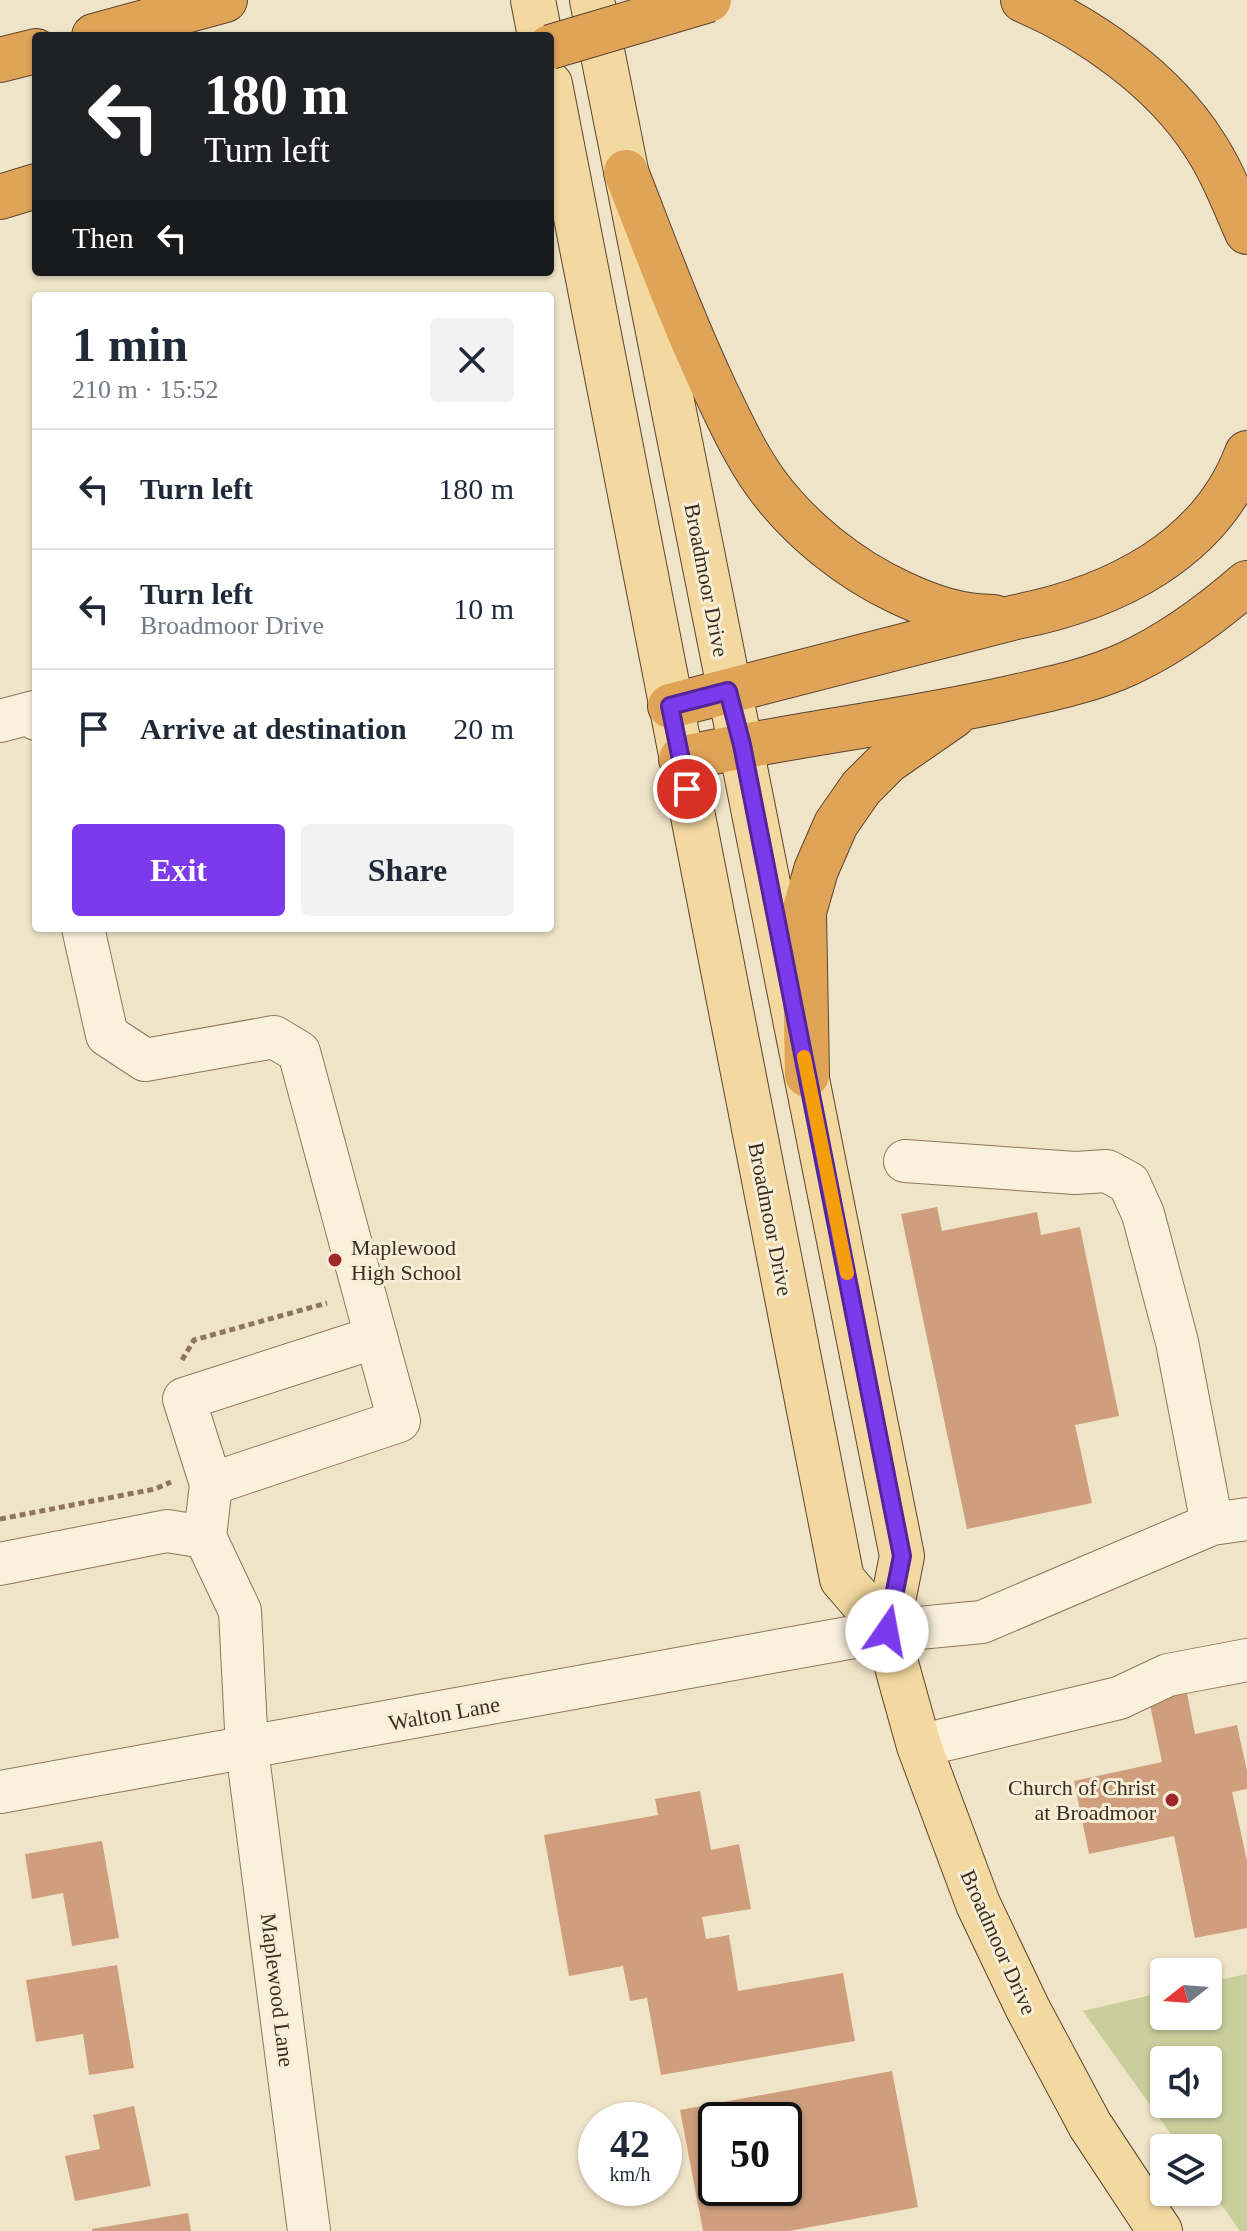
<!DOCTYPE html>
<html lang="en">
<head>
<meta charset="utf-8">
<style>
	body { margin:0; font-family:"Times New Roman",serif; background:#f2f2f3; color:#1f2937; height:100vh; display:flex; flex-direction:column; font-size:30px; white-space:nowrap }
	* { box-sizing:border-box; margin:0 }
	p { font-size:26px; color:#747a83 }
	.icon { flex:none; width:44px; height:44px; fill:none; stroke:currentColor; stroke-width:2; stroke-linecap:round; stroke-linejoin:round }
	.map { position:relative; flex:1; overflow:hidden }
	.side { position:absolute; left:32px; top:292px; width:522px; height:640px; display:flex; flex-direction:column; background:#fff; border-radius:8px; box-shadow:0 2px 6px #0004 }
	.side>* { flex:none }
	.guide { position:absolute; left:32px; top:32px; width:522px; height:244px; border-radius:8px; box-shadow:0 2px 6px #0004; background:#202124; color:#fff; overflow:hidden }
	.needle { width:52px; rotate:253deg }
	.controls { position:absolute; left:1150px; top:1958px; display:grid; gap:16px }
	.controls a { display:grid; place-items:center; width:72px; height:72px; border-radius:8px; background:#fff; box-shadow:0 2px 6px #0004; font-size:40px }
	.speed { position:absolute; left:578px; top:2102px; display:flex; gap:16px; font-size:40px; font-weight:700; text-align:center }
	.speed>* { display:grid; place-content:center; width:104px; height:104px; border-radius:50%; background:#fff; box-shadow:0 2px 6px #0004; line-height:1 }
	.speed small { font-size:20px; font-weight:400 }
	.speed .limit { border:4px solid #111; border-radius:12px; background:#fff; color:#111 }
	.pin { position:absolute; display:grid; place-items:center; width:68px; height:68px; color:#fff; margin:-34px; border:4px solid #fff; border-radius:50%; box-shadow:0 2px 8px #0007 }
	.me { position:absolute; width:88px; margin:-44px; rotate:12deg; stroke-linejoin:round; filter:drop-shadow(0 0 6px #0008) }
	.turn { display:flex; align-items:center; gap:28px; height:168px; padding:0 40px; font-size:36px }
	.turn .icon { width:104px; height:104px; stroke-width:2.5 }
	.turn b { display:block; font-size:56px; line-height:68px }
	.then { display:flex; align-items:center; height:76px; padding:0 40px; background:#0003; gap:16px; font-size:30px }
	.round { display:grid; place-items:center; flex:none; width:84px; height:84px; border-radius:8px; background:#f2f2f3 }
	.head { display:flex; align-items:center; justify-content:space-between; height:136px; padding:0 40px }
	h1 { font-size:48px; font-weight:800; line-height:60px }
	.action { display:flex; gap:16px; margin-top:auto; padding:16px 40px }
	.action a { flex:1; height:92px; border-radius:8px; background:#7c3aed; color:#fff; font-size:32px; font-weight:800; line-height:92px; text-align:center }
	.action a+a { background:#f2f2f3; color:#1f2937 }
	ul { padding:0; list-style:none }
	li { display:flex; align-items:center; gap:24px; height:120px; padding:0 40px; border-top:2px solid #e0e1e3 }
	li div { flex:1 }
	li b { display:block; font-size:30px }
	li em { font-style:normal }
	.map>svg:first-child { display:block }
</style>
</head>
<body>
<div class="map">
<svg width="1247" height="2231" viewBox="0 0 1247 2231">
	<rect width="100%" height="100%" fill="#f0e4c8"/>
	<path fill="#c9cf9b" fill-rule="evenodd" d="M 1247,1974 L 1247,2231 L 1240,2231 L 1208,2186 L 1208,2148 L 1181,2148 L 1083,2011 L 1164,1992 L 1164,2016 L 1208,2016 L 1208,1982 ZM 1164,2060 L 1208,2060 L 1208,2104 L 1164,2104 Z"/>
	<g fill="#cf9f7d" fill-rule="evenodd">
		<path d="M 937,1207 L 942,1231 L 1037,1212 L 1041,1235 L 1080,1227 L 1119,1416 L 1075,1425 L 1092,1503 L 967,1529 L 901,1214 Z"/>
		<path d="M 1187,1693 L 1195,1734 L 1237,1725 L 1247,1771 L 1247,1789 L 1232,1792 L 1247,1861 L 1247,1928 L 1195,1938 L 1174,1836 L 1089,1854 L 1074,1781 L 1162,1762 L 1149,1700 Z"/>
		<path d="M 700,1791 L 711,1850 L 739,1844 L 751,1909 L 702,1917 L 706,1939 L 729,1935 L 738,1991 L 843,1973 L 855,2041 L 661,2075 L 647,1998 L 630,2001 L 623,1966 L 569,1976 L 544,1835 L 658,1815 L 655,1799 Z"/>
		<path d="M 102,1841 L 119,1938 L 72,1946 L 63,1893 L 32,1899 L 25,1854 Z"/>
		<path d="M 117,1965 L 134,2068 L 89,2075 L 83,2034 L 36,2042 L 26,1980 Z"/>
		<path d="M 892,2071 L 918,2207 L 789,2231 L 703,2231 L 680,2110 ZM 716,2120 L 784,2120 L 784,2188 L 716,2188 Z"/>
		<path d="M 134,2106 L 151,2186 L 75,2201 L 65,2156 L 100,2149 L 93,2115 Z"/>
		<path d="M 188,2213 L 191,2231 L 92,2231 L 92,2229 Z"/>
	</g>
	<g fill="none" stroke-linecap="round" stroke-linejoin="round">
		<g stroke="#8d765c" stroke-width="44">
			<g id="minor">
				<path d="M 0,721 L 34,712 L 36,719"/>
				<path d="M 83,928 L 107,1035 L 145,1060 L 274,1037 L 299,1052 L 376,1337"/>
				<path d="M 905,1161 L 1075,1173 L 1107,1171 L 1129,1183 L 1143,1214 L 1177,1342 L 1212,1524"/>
				<path d="M 205,1537 L 211,1484 L 184,1399 L 376,1337 L 399,1421 L 211,1484"/>
				<path d="M 0,1564 L 167,1531 L 205,1537 L 240,1611 L 247,1749 L 309,2231"/>
				<path d="M 919,1746 L 1119,1698 L 1168,1675 L 1247,1660"/>
				<path d="M 0,1792 L 887,1631 L 982,1622 L 1212,1524 L 1247,1519"/>
			</g>
		</g>
		<g stroke="#5b4430" stroke-width="46">
			<g id="major">
				<path d="M 533,0 L 540,36"/>
				<path d="M 592,0 L 902,1556 L 887,1631"/>
				<path d="M 550,84 L 842,1579 L 887,1631 L 919,1746 L 978,1904 L 1028,2009 L 1090,2125 L 1160,2231"/>
			</g>
		</g>
		<g stroke="#5b4430" stroke-width="46">
			<g id="highway">
				<path d="M 1023,0 C 1091,29 1164,81 1204,144 C 1222,171 1234,203 1247,232"/>
				<path d="M 94,36 L 225,0"/>
				<path d="M 0,60 L 36,51"/>
				<path d="M 626,172 C 655,246 682,320 716,392 C 731,423 745,454 765,482 C 799,529 849,569 901,593 C 931,607 960,617 994,617"/>
				<path d="M 0,197 L 36,186"/>
				<path d="M 670,706 L 1016,617 C 1113,598 1210,551 1247,453"/>
				<path d="M 681,759 C 790,734 901,723 1010,698 C 1049,689 1090,681 1127,664 C 1171,644 1210,615 1247,583"/>
				<path d="M 807,1075 L 804,912 L 816,870 L 836,824 L 861,788 L 888,761 L 953,716"/>
			</g>
		</g>
		<g stroke="#8d765c" stroke-width="5" stroke-dasharray="6 4" stroke-linecap="butt">
			<path d="M 182,1360 L 194,1340 L 327,1303"/>
			<path d="M 0,1519 L 155,1489 L 171,1482"/>
		</g>
		<use href="#minor" stroke="#faf1dc" stroke-width="42"/>
		<use href="#major" stroke="#f3d9a0" stroke-width="44"/>
		<use href="#highway" stroke="#e0a458" stroke-width="44"/>
		<g stroke="#5b4430" stroke-width="46" stroke-linecap="butt">
			<path id="highway-bridge" d="M 550,47 L 709,0"/>
		</g>
		<use href="#highway-bridge" stroke="#e0a458" stroke-width="44"/>
	</g>
	<g fill="none" stroke-linecap="round" stroke-linejoin="round">
		<g stroke="#51269a" stroke-width="20">
			<path id="route" d="M 687,789 L 670,706 L 728,691 L 742,745 L 902,1556 L 887,1631"/>
		</g>
		<use href="#route" stroke="#7c3aed" stroke-width="14"/>
		<path stroke="#f59e0b" stroke-width="14" d="M 804,1057 L 847,1273"/>
	</g>
	<g fill="#9e2a2b" stroke="#f7eed8" stroke-width="3">
		<circle cx="335" cy="1260" r="8"/>
		<circle cx="1172" cy="1800" r="8"/>
	</g>
	<g text-anchor="middle" stroke-width="6" stroke-linejoin="round" paint-order="stroke">
		<g font-size="22" fill="#3d2e20" stroke="#f7eed8">
			<text transform="translate(707 580) rotate(79)" y="8">Broadmoor Drive</text>
			<text transform="translate(771 1219) rotate(79)" y="8">Broadmoor Drive</text>
			<text transform="translate(444 1713) rotate(-10)" y="8">Walton Lane</text>
			<text transform="translate(999 1942) rotate(66)" y="8">Broadmoor Drive</text>
			<text transform="translate(278 1990) rotate(83)" y="8">Maplewood Lane</text>
		</g>
		<g font-size="22" fill="#3d2e20" stroke="#f7eed8" text-anchor="start">
			<text x="351" y="1255">Maplewood<tspan x="351" dy="25">High School</tspan></text>
			<text x="1156" y="1795" text-anchor="end">Church of Christ<tspan x="1156" dy="25">at Broadmoor</tspan></text>
		</g>
	</g>
</svg>
<div class="controls">
<a><svg class="needle" viewBox="-14 -14 28 28"><path d="M0-13l5 13h-10z" fill="#e53935"/><path d="M0 13l5-13h-10z" fill="#747a83"/></svg></a>
<a><svg class="icon" aria-label="sound" viewBox="0 0 24 24"><path d="M4 9h4l5-4v14l-5-4H4zM17 9q2 3 0 6"/></svg></a>
<a><svg class="icon" aria-label="layers" viewBox="0 0 24 24"><path d="M12 4l9 5-9 5-9-5zM3 14l9 5 9-5"/></svg></a>
</div>
<div class="speed"><div>42<small>km/h</small></div><div class="limit">50</div></div>
<div class="pin" style="left:687px;top:789px;background:#d93025"><svg class="icon" aria-label="arrive" viewBox="0 0 24 24"><path d="M6 21V4h12l-3 4 3 4H6"/></svg></div>
<svg class="me" style="left:887px;top:1631px" viewBox="-20 -20 40 40"><circle r="19" fill="#fff"/><path d="M0-13L10 11 0 6-10 11z" fill="#7c3aed"/></svg>
<div class="guide">
<div class="turn"><svg class="icon" aria-label="left" viewBox="0 0 24 24"><path d="M17 20v-9H6M10 6l-5 5 5 5"/></svg><div><b>180 m</b>Turn left</div></div>
<div class="then">Then<svg class="icon" aria-label="left" viewBox="0 0 24 24"><path d="M17 20v-9H6M10 6l-5 5 5 5"/></svg></div>
</div>
<section class="side">
<div class="head"><div><h1>1 min</h1><p>210 m · 15:52</p></div><a class="round"><svg class="icon" aria-label="close" viewBox="0 0 24 24"><path d="M6 6l12 12M18 6L6 18"/></svg></a></div>
<ul>
<li><svg class="icon" aria-label="left" viewBox="0 0 24 24"><path d="M17 20v-9H6M10 6l-5 5 5 5"/></svg><div><b>Turn left</b></div><em>180 m</em></li>
<li><svg class="icon" aria-label="left" viewBox="0 0 24 24"><path d="M17 20v-9H6M10 6l-5 5 5 5"/></svg><div><b>Turn left</b><p>Broadmoor Drive</p></div><em>10 m</em></li>
<li><svg class="icon" aria-label="arrive" viewBox="0 0 24 24"><path d="M6 21V4h12l-3 4 3 4H6"/></svg><div><b>Arrive at destination</b></div><em>20 m</em></li>
</ul>
<div class="action"><a>Exit</a><a>Share</a></div>
</section>
</div>
</body>
</html>
